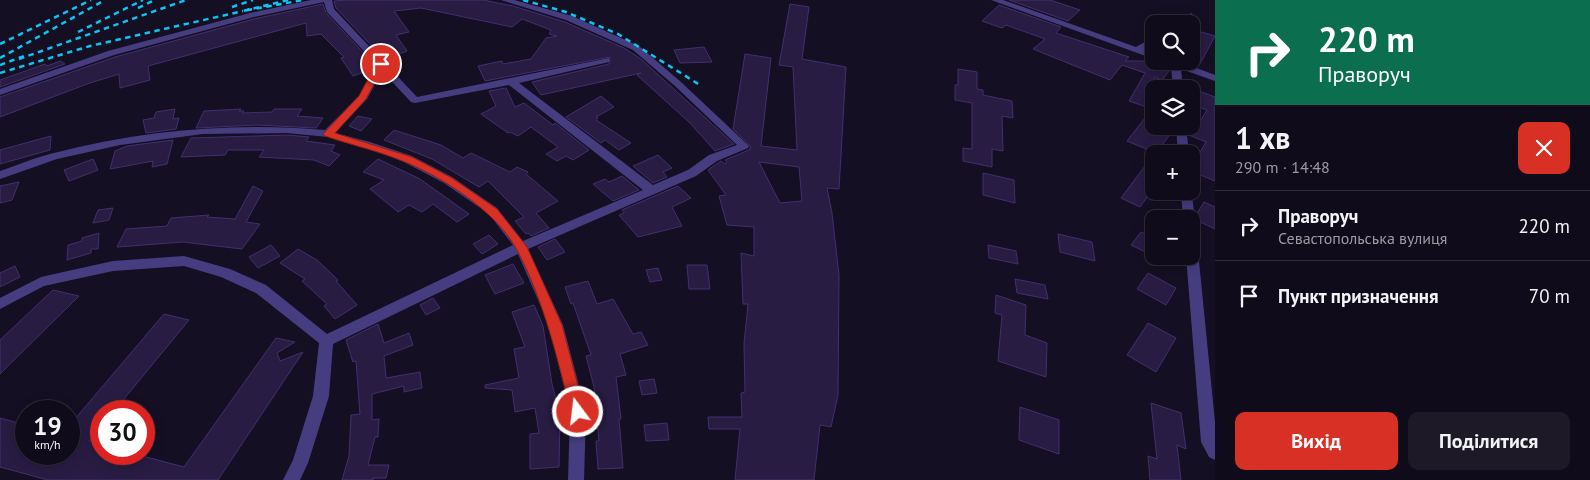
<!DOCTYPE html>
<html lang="uk">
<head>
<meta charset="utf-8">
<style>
	body { margin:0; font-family:"PT Sans",sans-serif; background:#1e1927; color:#f1f3f6; height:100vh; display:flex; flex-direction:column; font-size:19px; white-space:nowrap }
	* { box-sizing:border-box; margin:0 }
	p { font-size:16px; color:#9c9ba2 }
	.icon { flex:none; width:28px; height:28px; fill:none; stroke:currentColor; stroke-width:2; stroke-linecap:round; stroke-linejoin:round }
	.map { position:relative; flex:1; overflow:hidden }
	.panel { display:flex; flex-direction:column; background:#100b1a; width:375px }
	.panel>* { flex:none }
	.hud { background:#0b6e4f; color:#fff; overflow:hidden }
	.tools { position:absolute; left:1145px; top:15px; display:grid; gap:10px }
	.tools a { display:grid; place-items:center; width:55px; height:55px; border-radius:10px; background:#100b1a; box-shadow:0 2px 12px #0003,0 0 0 1px #302b39; font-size:25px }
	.speed { position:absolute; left:15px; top:400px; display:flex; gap:10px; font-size:25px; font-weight:700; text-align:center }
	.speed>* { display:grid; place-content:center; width:65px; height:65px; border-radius:50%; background:#100b1a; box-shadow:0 2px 12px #0003,0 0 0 1px #302b39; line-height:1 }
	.speed small { font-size:12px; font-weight:400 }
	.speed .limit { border:8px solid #d22; background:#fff; color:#111 }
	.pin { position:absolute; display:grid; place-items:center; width:42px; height:42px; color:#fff; margin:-21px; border:2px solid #fff; border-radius:50%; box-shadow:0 1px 5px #0007 }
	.me { position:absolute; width:55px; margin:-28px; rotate:345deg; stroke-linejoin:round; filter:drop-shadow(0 0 4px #0008) }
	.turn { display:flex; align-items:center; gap:18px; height:105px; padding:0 20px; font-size:22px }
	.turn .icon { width:65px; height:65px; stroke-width:2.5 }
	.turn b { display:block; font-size:35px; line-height:42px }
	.round { display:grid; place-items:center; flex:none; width:52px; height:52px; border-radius:10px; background:#1e1927 }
	.overview { display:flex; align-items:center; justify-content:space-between; height:85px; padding:0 20px }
	h1 { font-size:30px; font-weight:600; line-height:38px }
	.action { display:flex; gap:10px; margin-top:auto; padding:10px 20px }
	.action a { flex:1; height:58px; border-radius:10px; background:#d93025; color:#fff; font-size:20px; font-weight:600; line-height:58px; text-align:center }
	.action a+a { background:#1e1927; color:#f1f3f6 }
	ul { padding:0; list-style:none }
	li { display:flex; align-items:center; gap:15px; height:70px; padding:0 20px; border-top:1px solid #302b39 }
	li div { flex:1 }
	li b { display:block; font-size:19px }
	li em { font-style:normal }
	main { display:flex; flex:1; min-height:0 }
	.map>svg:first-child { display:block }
</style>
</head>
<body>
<main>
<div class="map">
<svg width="1215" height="480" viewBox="0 0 1215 480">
	<rect width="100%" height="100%" fill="#150f23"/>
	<g fill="#281c43" stroke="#422f6e" fill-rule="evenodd">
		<path d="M 347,0 L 483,0 L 513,6 L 565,22 L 624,48 L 641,59 L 734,144 L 715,151 L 690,123 L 637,75 L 641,73 L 541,95 L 532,82 L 609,64 L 610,57 L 485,81 L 478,66 L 502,61 L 503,64 L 531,59 L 546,38 L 557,36 L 549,34 L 551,30 L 522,19 L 512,27 L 421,8 L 394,11 L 409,32 L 396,35 L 407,51 L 385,60 L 336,8 L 334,1 Z"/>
		<path d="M 1009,0 L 1050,0 L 1080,10 L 1068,21 Z"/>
		<path d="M 323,4 L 326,13 L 374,64 L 370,66 L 371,70 L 353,76 L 341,58 L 344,57 L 321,34 L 307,36 L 306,23 L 148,66 L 150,80 L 120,88 L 119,74 L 87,84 L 0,117 L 0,97 L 115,57 L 254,19 Z"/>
		<path d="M 790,4 L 809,7 L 802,59 L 846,67 L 839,189 L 827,188 L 832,213 L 839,275 L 838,395 L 831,427 L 820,425 L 814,480 L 735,480 L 740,429 L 709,429 L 708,417 L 742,417 L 741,393 L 745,392 L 744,344 L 748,304 L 743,304 L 741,253 L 754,256 L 754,227 L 727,225 L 719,196 L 726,195 L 708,170 L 721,161 L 725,164 L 727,162 L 725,160 L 749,150 L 751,147 L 733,129 L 745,54 L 771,58 L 761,146 L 797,150 L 793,67 L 779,65 ZM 759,162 L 799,167 L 802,201 L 780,203 Z"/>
		<path d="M 999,5 L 1061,27 L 1056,33 L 1129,57 L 1125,61 L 1162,61 L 1169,66 L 1170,70 L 1162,80 L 1154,77 L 1154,126 L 1171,133 L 1156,153 L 1127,141 L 1152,109 L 1129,101 L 1145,73 L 1122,65 L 1110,80 L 1033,49 L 1045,39 L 1006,25 L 1002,28 L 982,21 Z"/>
		<path d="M 1191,29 L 1215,36 L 1200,64 L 1191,61 Z"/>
		<path d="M 704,47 L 712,62 L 680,63 L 674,50 Z"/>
		<path d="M 60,61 L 65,64 L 0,87 L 0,80 L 45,64 L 47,66 Z"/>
		<path d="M 958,69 L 977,72 L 977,89 L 983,90 L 983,95 L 1012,101 L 1013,118 L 1002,116 L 1003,151 L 992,149 L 992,167 L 963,161 L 963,148 L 972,149 L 972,103 L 955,100 L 955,85 L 958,85 Z"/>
		<path d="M 506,88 L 515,107 L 524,103 L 553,125 L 555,123 L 589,150 L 573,160 L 566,156 L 557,161 L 546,154 L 558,147 L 531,127 L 518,136 L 510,132 L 508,133 L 481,114 L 496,106 L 489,91 Z"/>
		<path d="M 1191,88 L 1215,97 L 1215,181 L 1191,171 L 1191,167 L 1206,142 L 1191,136 L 1207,110 L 1191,104 Z"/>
		<path d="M 601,96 L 614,107 L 596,117 L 598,118 L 596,120 L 631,143 L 619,150 L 605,140 L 601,143 L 566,117 Z"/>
		<path d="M 175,109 L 173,119 L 179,118 L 176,129 L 146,133 L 143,120 L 154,118 L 156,112 Z"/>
		<path d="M 241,109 L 239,111 L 244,111 L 242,113 L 272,112 L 274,109 L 302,109 L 297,116 L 323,118 L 316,128 L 257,125 L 196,128 L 204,111 Z"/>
		<path d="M 358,116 L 372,119 L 361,131 L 349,126 Z"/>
		<path d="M 394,130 L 441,145 L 463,158 L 471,153 L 510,172 L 517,167 L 528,172 L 526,174 L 558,201 L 536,213 L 549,228 L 531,236 L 528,233 L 526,234 L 515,221 L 524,217 L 488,181 L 479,187 L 432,159 L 384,140 Z"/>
		<path d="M 287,135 L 309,137 L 306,141 L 335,145 L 331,151 L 340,155 L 329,166 L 314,160 L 259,157 L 264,150 L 228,150 L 225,155 L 181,157 L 191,138 Z"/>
		<path d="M 51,136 L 50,150 L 0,164 L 0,150 Z"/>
		<path d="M 173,140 L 167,164 L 152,167 L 153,161 L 110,169 L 115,151 L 127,146 Z"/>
		<path d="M 1154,154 L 1154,187 L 1140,207 L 1121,198 Z"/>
		<path d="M 658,155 L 672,168 L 663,172 L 667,177 L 653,183 L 633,166 Z"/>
		<path d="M 93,159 L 98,170 L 69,181 L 64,170 Z"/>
		<path d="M 378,159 L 420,179 L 469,214 L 457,222 L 433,204 L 422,212 L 409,205 L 398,212 L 370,189 L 384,180 L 363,172 Z"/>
		<path d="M 983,173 L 1014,180 L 1015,203 L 983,195 Z"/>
		<path d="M 622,176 L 639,190 L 613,201 L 593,184 L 605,179 L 609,182 Z"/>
		<path d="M 19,182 L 12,200 L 0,203 L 0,186 Z"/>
		<path d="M 253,186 L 263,191 L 246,222 L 260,224 L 242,249 L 183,242 L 117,247 L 126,229 L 167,226 L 171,218 L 209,215 L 207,217 L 235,219 Z"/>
		<path d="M 678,186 L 691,198 L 672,207 L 682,226 L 638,237 L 619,215 L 624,213 L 622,210 Z"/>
		<path d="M 1204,202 L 1215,207 L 1215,229 L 1196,220 L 1196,215 Z"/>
		<path d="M 113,208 L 109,220 L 93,223 L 98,210 Z"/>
		<path d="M 1141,232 L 1154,238 L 1154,256 L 1131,245 Z"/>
		<path d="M 99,233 L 98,249 L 91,249 L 91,253 L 67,260 L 68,245 L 82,241 L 82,238 Z"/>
		<path d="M 1058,234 L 1092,242 L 1095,261 L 1060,252 Z"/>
		<path d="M 489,235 L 498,244 L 482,254 L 473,244 Z"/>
		<path d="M 555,239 L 565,252 L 547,260 L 538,247 Z"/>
		<path d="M 271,245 L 280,256 L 258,268 L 249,257 Z"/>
		<path d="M 988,245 L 1016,251 L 1018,264 L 989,258 Z"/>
		<path d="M 298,249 L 317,260 L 338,280 L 336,281 L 357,305 L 335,319 L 324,306 L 327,304 L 302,281 L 305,279 L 280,263 Z"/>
		<path d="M 513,264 L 524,283 L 495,294 L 485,275 Z"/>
		<path d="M 687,265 L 707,265 L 710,289 L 689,289 Z"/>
		<path d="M 15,266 L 20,277 L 0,287 L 0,273 Z"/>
		<path d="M 658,268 L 662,280 L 650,282 L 646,270 Z"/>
		<path d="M 1148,273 L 1176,288 L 1166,305 L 1137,289 Z"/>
		<path d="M 1015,279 L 1045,285 L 1048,299 L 1017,293 Z"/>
		<path d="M 588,281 L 597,304 L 613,299 L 633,334 L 641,332 L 648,345 L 620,354 L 626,375 L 616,377 L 621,419 L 619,419 L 623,468 L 598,469 L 596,441 L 599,441 L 594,387 L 586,356 L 591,355 L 573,303 L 571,304 L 565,287 Z"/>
		<path d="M 53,290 L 79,296 L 0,374 L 0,340 Z"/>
		<path d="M 996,295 L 1026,305 L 1025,335 L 1047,343 L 1046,377 L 998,361 L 1002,315 L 995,313 Z"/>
		<path d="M 433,298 L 440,308 L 426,315 L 420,305 Z"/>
		<path d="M 534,305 L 543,326 L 552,384 L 560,415 L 559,467 L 530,469 L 530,434 L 539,433 L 535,408 L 515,412 L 512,390 L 485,388 L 485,385 L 519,378 L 514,349 L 525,347 L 512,312 Z"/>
		<path d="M 164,314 L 189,320 L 114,411 L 101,411 L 101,426 L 89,441 L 101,444 L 101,454 L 135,454 L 184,467 L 276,338 L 295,342 L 277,353 L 280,361 L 303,352 L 218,480 L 48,480 L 0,467 L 0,418 L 26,425 L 26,454 L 69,454 L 69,426 Z"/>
		<path d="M 1148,323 L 1176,338 L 1156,372 L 1127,355 Z"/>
		<path d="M 378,324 L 384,343 L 409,333 L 413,345 L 384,356 L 386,378 L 420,372 L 422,388 L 404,392 L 404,386 L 372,394 L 372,420 L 379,419 L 378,437 L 375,437 L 368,465 L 389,465 L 386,478 L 373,478 L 373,480 L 342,480 L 349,456 L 351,415 L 360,414 L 356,361 L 353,362 L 346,340 Z"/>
		<path d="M 654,379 L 657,393 L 642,395 L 639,381 Z"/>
		<path d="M 1151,403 L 1181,413 L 1186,449 L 1177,445 L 1181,480 L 1150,480 L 1148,456 L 1157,459 Z"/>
		<path d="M 1020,407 L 1059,420 L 1059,454 L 1019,440 Z"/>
		<path d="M 667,423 L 669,440 L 646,441 L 644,425 Z"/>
	</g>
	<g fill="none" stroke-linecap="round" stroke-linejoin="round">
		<g fill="#463d80" fill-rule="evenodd">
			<path d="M 311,0 L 332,0 L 334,9 L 417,97 L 609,58 L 609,62 L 519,83 L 653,185 L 688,170 L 709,155 L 737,145 L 675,86 L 633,50 L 566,20 L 501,0 L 514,0 L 572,16 L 639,46 L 681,82 L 749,146 L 748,148 L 717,161 L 696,176 L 528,249 L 563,325 L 586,412 L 584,480 L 568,480 L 570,412 L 549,325 L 518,254 L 333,344 L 329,396 L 308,463 L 300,480 L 283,480 L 293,460 L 313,396 L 319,343 L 256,293 L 221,277 L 184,266 L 113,271 L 44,286 L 0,309 L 0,298 L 41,277 L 113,261 L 184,256 L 230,269 L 266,285 L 327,334 L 513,245 L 489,214 L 444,183 L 404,162 L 362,146 L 328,137 L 287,133 L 203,134 L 120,145 L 57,159 L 0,179 L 0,171 C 18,165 36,157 54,153 C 142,130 235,122 325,130 L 359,96 L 376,64 L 327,12 L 324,2 L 254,17 L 114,55 L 0,95 L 0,89 L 108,51 L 250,13 ZM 382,71 L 411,102 L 415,103 L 509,85 L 643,190 L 523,241 L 497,208 L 452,177 L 412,156 L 370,142 L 335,133 L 367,99 Z"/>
			<path d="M 991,0 L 1003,0 L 1136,47 L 1154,37 L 1154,44 L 1144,50 L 1154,53 L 1154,59 Z"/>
			<path d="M 1191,13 L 1195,16 L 1186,24 L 1176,24 Z"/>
			<path d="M 1164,61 L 1178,61 L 1215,75 L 1215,81 L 1181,69 L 1183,89 L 1173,89 L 1171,65 Z"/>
			<path d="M 1176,126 L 1186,126 L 1189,154 L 1178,154 Z"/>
			<path d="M 1191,188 L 1195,219 L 1191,223 L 1191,219 L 1183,219 L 1181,191 L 1191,191 Z"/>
			<path d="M 1191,236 L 1197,241 L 1215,422 L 1215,460 L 1209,457 L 1201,442 L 1186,256 L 1191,256 Z"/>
		</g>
		<g stroke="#0bc4f1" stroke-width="2.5" stroke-dasharray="5.5 4.5" stroke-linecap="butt">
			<path d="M 288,0 L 243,11 L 303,0"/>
			<path d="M 523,0 L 566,12 L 618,34 L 700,85"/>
			<path d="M 232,7 L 253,0"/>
			<path d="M 138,8 L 155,0"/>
			<path d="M 78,32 L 143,0"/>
			<path d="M 0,44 L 91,0"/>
			<path d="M 0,58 L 105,0"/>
			<path d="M 19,59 L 186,0"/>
			<path d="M 0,65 L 24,56"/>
			<path d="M 0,73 L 90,46 L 243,11"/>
		</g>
	</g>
	<path fill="#d93025" stroke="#8d1f18" d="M 381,61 L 385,64 L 366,99 L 335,133 L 412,157 L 452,178 L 497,209 L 527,247 L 562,325 L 585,412 L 583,417 L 578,419 L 573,417 L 571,412 C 557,357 544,301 517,250 C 497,212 444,178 405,162 C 379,151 351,145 325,136 L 323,134 L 359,96 L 376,64 Z"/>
</svg>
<div class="tools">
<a><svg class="icon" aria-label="search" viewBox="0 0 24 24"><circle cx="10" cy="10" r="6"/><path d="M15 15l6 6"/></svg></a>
<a><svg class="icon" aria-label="layers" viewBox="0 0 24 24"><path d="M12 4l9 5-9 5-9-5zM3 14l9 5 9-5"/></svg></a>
<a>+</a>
<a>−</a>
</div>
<div class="speed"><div>19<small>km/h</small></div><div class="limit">30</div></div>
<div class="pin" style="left:381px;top:64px;background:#d93025"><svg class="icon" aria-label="arrive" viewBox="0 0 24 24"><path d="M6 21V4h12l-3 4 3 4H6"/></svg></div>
<svg class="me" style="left:578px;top:412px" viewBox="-20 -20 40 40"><circle r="17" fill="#d93025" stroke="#fff" stroke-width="3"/><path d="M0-11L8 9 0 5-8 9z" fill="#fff"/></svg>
</div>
<section class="panel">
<div class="hud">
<div class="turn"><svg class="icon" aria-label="right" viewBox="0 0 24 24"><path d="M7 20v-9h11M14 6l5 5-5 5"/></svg><div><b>220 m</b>Праворуч</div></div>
</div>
<div class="overview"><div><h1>1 хв</h1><p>290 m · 14:48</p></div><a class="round" style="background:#d93025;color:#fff"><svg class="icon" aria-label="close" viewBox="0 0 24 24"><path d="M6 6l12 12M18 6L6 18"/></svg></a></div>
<ul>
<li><svg class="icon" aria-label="right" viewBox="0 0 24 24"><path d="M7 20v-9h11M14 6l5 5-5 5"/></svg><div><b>Праворуч</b><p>Севастопольська вулиця</p></div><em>220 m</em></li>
<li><svg class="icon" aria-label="arrive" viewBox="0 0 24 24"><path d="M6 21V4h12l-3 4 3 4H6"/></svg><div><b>Пункт призначення</b></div><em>70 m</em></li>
</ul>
<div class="action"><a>Вихід</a><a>Поділитися</a></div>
</section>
</main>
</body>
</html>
